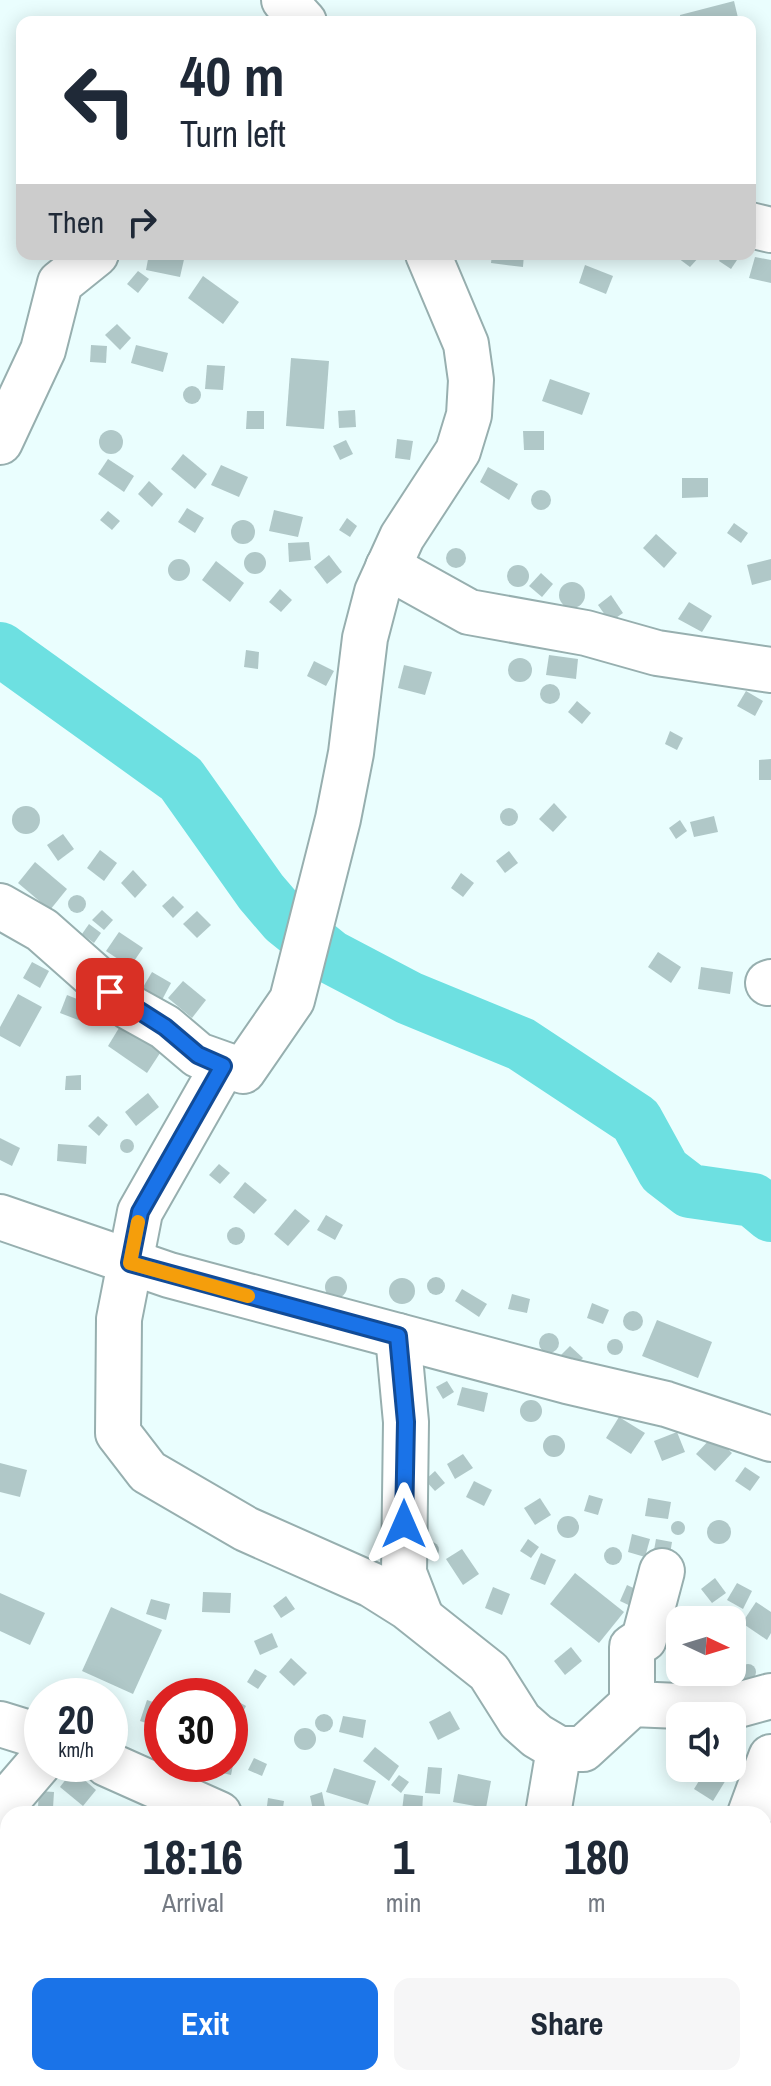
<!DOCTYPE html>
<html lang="en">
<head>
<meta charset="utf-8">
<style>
	body { margin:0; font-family:"Archivo Narrow",sans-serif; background:#f6f6f7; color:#1f2937; height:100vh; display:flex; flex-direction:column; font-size:30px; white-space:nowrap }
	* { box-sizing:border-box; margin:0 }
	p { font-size:26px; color:#747a83 }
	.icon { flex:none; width:44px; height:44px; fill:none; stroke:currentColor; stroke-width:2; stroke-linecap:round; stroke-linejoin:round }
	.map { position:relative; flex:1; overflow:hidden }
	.panel { position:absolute; left:0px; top:1806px; width:772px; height:280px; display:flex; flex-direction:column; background:#fff; border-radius:24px 24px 0 0; box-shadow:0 4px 20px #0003 }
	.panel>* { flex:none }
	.hud { position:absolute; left:16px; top:16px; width:740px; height:244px; border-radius:16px; box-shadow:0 4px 20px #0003; background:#fff; color:#1f2937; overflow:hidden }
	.needle { width:52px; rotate:94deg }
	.tools { position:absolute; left:666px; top:1606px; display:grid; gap:16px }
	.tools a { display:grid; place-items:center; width:80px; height:80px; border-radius:16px; background:#fff; box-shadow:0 4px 20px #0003; font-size:40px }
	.speed { position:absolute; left:24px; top:1678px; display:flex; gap:16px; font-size:40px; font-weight:700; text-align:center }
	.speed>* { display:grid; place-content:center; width:104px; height:104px; border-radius:50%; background:#fff; box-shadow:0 4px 20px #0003; line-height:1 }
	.speed small { font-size:20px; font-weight:400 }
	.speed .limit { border:12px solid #d22; background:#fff; color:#111 }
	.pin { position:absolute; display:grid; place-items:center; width:68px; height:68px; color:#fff; margin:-34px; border-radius:16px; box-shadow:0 4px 12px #0006 }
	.me { position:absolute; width:88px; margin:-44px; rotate:0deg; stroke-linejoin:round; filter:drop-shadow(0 0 6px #0008) }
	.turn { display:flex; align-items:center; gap:28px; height:168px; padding:0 32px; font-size:36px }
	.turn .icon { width:104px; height:104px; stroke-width:2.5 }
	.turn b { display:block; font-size:56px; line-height:68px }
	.then { display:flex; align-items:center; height:76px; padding:0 32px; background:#0003; gap:16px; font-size:30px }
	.eta { display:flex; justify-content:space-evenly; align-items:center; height:136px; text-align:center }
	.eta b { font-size:48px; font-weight:800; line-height:56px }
	.primary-button { display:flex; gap:16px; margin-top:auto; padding:16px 32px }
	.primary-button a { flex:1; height:92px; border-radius:16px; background:#1a73e8; color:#fff; font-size:32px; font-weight:800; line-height:92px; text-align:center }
	.primary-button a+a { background:#f6f6f7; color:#1f2937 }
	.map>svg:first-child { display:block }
</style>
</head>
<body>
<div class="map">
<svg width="771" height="2086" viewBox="0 0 771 2086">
	<rect width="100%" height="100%" fill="#eafefe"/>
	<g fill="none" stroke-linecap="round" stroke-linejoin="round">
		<path stroke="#6de0e1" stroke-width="54" d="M 0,649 L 181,779 L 261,892 L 285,920 L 331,957 L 409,998 L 521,1044 L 636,1120 L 664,1171 L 690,1191 L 753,1200 L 771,1215"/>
	</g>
	<g fill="#b0c8c8">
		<path d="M 734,1 L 739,22 L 681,22 L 680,15 Z"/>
		<path d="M 149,254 L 185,255 L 180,277 L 146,270 Z"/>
		<path d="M 492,254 L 524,254 L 523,267 L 491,263 Z"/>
		<path d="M 681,254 L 698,254 L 700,256 L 690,267 L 678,258 Z"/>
		<path d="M 723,254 L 741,254 L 731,269 L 719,261 Z"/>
		<path d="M 755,257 L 771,260 L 771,283 L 749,278 Z"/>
		<path d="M 585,265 L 613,276 L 606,294 L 579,283 Z"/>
		<path d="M 138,271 L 149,279 L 138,293 L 127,284 Z"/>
		<path d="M 203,276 L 239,302 L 223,324 L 188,298 Z"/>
		<path d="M 117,324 L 131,338 L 120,350 L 105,335 Z"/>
		<path d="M 91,345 L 107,346 L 106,363 L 90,362 Z"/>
		<path d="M 136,345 L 168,353 L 163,372 L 131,363 Z"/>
		<path d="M 291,358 L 329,361 L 324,429 L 286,426 Z"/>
		<path d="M 207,365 L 225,366 L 223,390 L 205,389 Z"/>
		<path d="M 550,379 L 590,393 L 582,415 L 542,401 Z"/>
		<circle cx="192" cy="395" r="9"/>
		<path d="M 355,410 L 356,427 L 339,428 L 338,411 Z"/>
		<path d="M 247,411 L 264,411 L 264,429 L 246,429 Z"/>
		<circle cx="111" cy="442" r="12"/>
		<path d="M 523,431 L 544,431 L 544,450 L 524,450 Z"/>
		<path d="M 397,439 L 413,441 L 410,460 L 395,458 Z"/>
		<path d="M 346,440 L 353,454 L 340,460 L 333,446 Z"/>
		<path d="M 183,454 L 207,474 L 195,489 L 171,469 Z"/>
		<path d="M 108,459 L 134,476 L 124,492 L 98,474 Z"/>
		<path d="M 221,465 L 248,477 L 239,497 L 211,485 Z"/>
		<path d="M 488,467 L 518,484 L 509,500 L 480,482 Z"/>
		<path d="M 682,478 L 708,478 L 708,497 L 682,498 Z"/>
		<path d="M 149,481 L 163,494 L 152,507 L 138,494 Z"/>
		<circle cx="541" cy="500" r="10"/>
		<path d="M 187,508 L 204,518 L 195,533 L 178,522 Z"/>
		<path d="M 274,510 L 303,517 L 298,537 L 269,531 Z"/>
		<path d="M 108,511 L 120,521 L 112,530 L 100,520 Z"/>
		<path d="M 347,518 L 357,526 L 350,537 L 339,530 Z"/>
		<circle cx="243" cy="532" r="12"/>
		<path d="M 734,523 L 748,533 L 741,543 L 727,533 Z"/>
		<path d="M 656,534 L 677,553 L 664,568 L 643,548 Z"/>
		<path d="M 309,542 L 311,560 L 289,562 L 288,543 Z"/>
		<circle cx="456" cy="558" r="10"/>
		<circle cx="255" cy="563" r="11"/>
		<path d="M 329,555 L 342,572 L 327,584 L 314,567 Z"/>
		<circle cx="179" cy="570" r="11"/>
		<path d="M 771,559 L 771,580 L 752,585 L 747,565 Z"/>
		<path d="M 216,561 L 244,583 L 230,602 L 202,580 Z"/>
		<circle cx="518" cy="576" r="11"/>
		<path d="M 541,573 L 553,584 L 542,597 L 529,586 Z"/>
		<circle cx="572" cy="595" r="13"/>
		<path d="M 280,589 L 292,600 L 281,612 L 269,602 Z"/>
		<path d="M 611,595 L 623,613 L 610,622 L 598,605 Z"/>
		<path d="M 689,602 L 712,616 L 702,632 L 678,619 Z"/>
		<path d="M 246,650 L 259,652 L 258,669 L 244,667 Z"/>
		<path d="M 549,655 L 578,659 L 576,679 L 546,675 Z"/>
		<circle cx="520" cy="670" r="12"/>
		<path d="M 314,661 L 334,671 L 326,686 L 307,676 Z"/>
		<path d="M 404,665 L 432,672 L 425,695 L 398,688 Z"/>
		<circle cx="550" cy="694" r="10"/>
		<path d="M 746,691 L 763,701 L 755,716 L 737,706 Z"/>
		<path d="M 577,701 L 591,713 L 582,724 L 568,712 Z"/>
		<path d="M 670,731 L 683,738 L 677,750 L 665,744 Z"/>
		<path d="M 771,759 L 771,780 L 759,780 L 759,760 Z"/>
		<path d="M 554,803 L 567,817 L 553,832 L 539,819 Z"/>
		<circle cx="26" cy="820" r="14"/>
		<circle cx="509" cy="817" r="9"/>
		<path d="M 714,816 L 718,832 L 694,837 L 690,822 Z"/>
		<path d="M 680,820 L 687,831 L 676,839 L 669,828 Z"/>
		<path d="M 63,834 L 74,849 L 58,861 L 47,845 Z"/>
		<path d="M 100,850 L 117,863 L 104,881 L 87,868 Z"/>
		<path d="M 509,851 L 518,863 L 505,873 L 496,861 Z"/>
		<path d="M 35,862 L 67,889 L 50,910 L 18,883 Z"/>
		<path d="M 133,870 L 147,885 L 135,898 L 121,883 Z"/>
		<path d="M 461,873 L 474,883 L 463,897 L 451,888 Z"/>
		<circle cx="77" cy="904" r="9"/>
		<path d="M 173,896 L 184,907 L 173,918 L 162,906 Z"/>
		<path d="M 102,910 L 113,920 L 104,930 L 92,920 Z"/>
		<path d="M 197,911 L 211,925 L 197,938 L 183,924 Z"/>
		<path d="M 89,924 L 101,933 L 94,943 L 82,934 Z"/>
		<path d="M 119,932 L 143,948 L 130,967 L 106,951 Z"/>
		<path d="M 658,952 L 681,967 L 671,983 L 648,967 Z"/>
		<path d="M 32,962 L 49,971 L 40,988 L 23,978 Z"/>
		<path d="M 701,967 L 733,972 L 730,994 L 698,989 Z"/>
		<path d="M 152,972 L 171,983 L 162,1000 L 142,989 Z"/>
		<path d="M 183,981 L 206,1000 L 192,1018 L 168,998 Z"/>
		<path d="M 18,994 L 42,1007 L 20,1047 L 0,1036 L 0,1027 Z"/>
		<path d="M 67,995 L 87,1003 L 81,1021 L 60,1013 Z"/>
		<path d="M 122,1023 L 162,1050 L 147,1073 L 108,1046 Z"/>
		<path d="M 81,1075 L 81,1090 L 65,1090 L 66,1076 Z"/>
		<path d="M 148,1093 L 159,1107 L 136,1126 L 125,1112 Z"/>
		<path d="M 98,1116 L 108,1125 L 99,1136 L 88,1126 Z"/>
		<path d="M 0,1138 L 20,1148 L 12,1166 L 0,1160 Z"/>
		<circle cx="127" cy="1146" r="7"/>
		<path d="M 58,1144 L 87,1146 L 86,1164 L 57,1161 Z"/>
		<path d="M 219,1164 L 230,1173 L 220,1184 L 209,1175 Z"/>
		<path d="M 245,1182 L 267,1200 L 254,1214 L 233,1197 Z"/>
		<path d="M 295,1209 L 310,1221 L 288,1246 L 274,1234 Z"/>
		<path d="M 326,1215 L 343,1225 L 335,1240 L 317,1230 Z"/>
		<circle cx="236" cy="1236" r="9"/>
		<circle cx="336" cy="1287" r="11"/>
		<circle cx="436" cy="1286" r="9"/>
		<circle cx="402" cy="1291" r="13"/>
		<path d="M 462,1289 L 487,1304 L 479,1317 L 455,1301 Z"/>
		<path d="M 512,1294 L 530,1299 L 527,1313 L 508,1309 Z"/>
		<path d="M 592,1303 L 609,1310 L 603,1324 L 587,1318 Z"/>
		<circle cx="633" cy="1321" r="10"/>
		<path d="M 657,1320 L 712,1342 L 698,1378 L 642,1356 Z"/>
		<circle cx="549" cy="1343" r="10"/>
		<circle cx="615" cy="1347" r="8"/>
		<path d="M 570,1346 L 583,1358 L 574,1367 L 561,1355 Z"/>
		<path d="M 447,1381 L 454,1392 L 443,1399 L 436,1387 Z"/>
		<path d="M 462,1387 L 488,1393 L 484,1412 L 457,1405 Z"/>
		<circle cx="531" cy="1411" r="11"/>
		<path d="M 619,1417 L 645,1433 L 631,1454 L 606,1438 Z"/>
		<path d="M 677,1432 L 685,1452 L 662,1461 L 654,1441 Z"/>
		<circle cx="554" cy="1446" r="11"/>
		<path d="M 713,1436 L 732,1453 L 715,1471 L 696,1454 Z"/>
		<path d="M 463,1454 L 473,1468 L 455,1479 L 447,1464 Z"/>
		<path d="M 0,1463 L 27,1470 L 20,1497 L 0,1492 Z"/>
		<path d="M 745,1467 L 760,1477 L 750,1491 L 735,1481 Z"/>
		<path d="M 435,1471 L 445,1483 L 435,1491 L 425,1480 Z"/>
		<path d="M 474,1481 L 492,1490 L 484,1506 L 466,1497 Z"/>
		<path d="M 589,1495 L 603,1499 L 598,1515 L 584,1511 Z"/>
		<path d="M 540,1498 L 551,1515 L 535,1525 L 524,1508 Z"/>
		<path d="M 648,1498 L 671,1502 L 668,1519 L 645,1516 Z"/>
		<circle cx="568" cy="1527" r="11"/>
		<circle cx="719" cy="1532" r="12"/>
		<circle cx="678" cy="1528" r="7"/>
		<path d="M 632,1534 L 650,1539 L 645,1557 L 628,1552 Z"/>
		<path d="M 528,1539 L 539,1547 L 531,1558 L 520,1551 Z"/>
		<path d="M 656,1539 L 672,1542 L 669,1560 L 653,1556 Z"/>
		<circle cx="431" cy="1550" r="8"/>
		<circle cx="613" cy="1556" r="9"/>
		<path d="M 462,1549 L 479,1574 L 463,1585 L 446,1559 Z"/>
		<path d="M 541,1553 L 556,1560 L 545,1585 L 530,1579 Z"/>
		<path d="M 575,1573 L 624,1612 L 599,1643 L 550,1604 Z"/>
		<path d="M 715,1578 L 726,1593 L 712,1603 L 701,1589 Z"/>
		<path d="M 737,1583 L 752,1591 L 743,1609 L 727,1600 Z"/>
		<path d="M 627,1585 L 646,1594 L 639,1610 L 620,1601 Z"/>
		<path d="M 493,1587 L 510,1594 L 502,1615 L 485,1608 Z"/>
		<path d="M 203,1592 L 231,1593 L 230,1613 L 202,1612 Z"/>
		<path d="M 0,1593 L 45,1613 L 30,1645 L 0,1631 Z"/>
		<path d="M 286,1596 L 295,1609 L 281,1618 L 273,1606 Z"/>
		<path d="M 151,1599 L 170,1604 L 166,1620 L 146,1614 Z"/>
		<path d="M 756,1602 L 771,1612 L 771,1633 L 767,1640 L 742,1623 Z"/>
		<path d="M 111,1607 L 162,1630 L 133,1694 L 82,1671 Z"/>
		<path d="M 272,1633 L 278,1647 L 260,1655 L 254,1641 Z"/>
		<path d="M 571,1647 L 582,1661 L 565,1675 L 554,1661 Z"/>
		<path d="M 291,1658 L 307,1673 L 294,1686 L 279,1672 Z"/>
		<circle cx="748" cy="1672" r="8"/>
		<path d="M 255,1669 L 267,1676 L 258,1689 L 247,1682 Z"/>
		<path d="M 204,1681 L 206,1696 L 191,1696 L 190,1683 Z"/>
		<path d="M 230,1697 L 246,1706 L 237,1723 L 230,1719 Z"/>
		<path d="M 147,1700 L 162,1705 L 162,1728 L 140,1721 Z"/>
		<path d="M 450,1711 L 460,1729 L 438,1740 L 429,1722 Z"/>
		<circle cx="324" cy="1723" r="9"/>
		<path d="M 343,1716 L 366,1720 L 363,1738 L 339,1732 Z"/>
		<circle cx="305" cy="1739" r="11"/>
		<path d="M 230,1744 L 237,1746 L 231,1775 L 187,1765 L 230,1764 Z"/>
		<path d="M 375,1747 L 399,1766 L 389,1781 L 363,1761 Z"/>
		<path d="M 254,1758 L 267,1764 L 262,1776 L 248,1770 Z"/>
		<path d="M 428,1767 L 442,1768 L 440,1794 L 425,1793 Z"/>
		<path d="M 334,1768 L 376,1781 L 368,1805 L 326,1792 Z"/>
		<path d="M 707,1768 L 732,1770 L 713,1801 L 694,1789 Z"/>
		<path d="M 73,1770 L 96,1790 L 83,1806 L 60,1787 Z"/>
		<path d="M 458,1774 L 491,1781 L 486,1808 L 453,1802 Z"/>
		<path d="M 399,1775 L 409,1782 L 401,1793 L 391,1785 Z"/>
		<path d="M 39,1791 L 54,1792 L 53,1808 L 38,1807 Z"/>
		<path d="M 322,1792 L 325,1807 L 313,1810 L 310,1796 Z"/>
		<path d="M 404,1794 L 423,1796 L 422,1813 L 402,1811 Z"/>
		<path d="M 268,1798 L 284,1801 L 282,1814 L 266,1814 Z"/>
		<path d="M 254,2078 L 271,2078 L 277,2084 L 253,2086 L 249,2083 Z"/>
		<path d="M 469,2078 L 489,2078 L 500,2086 L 463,2086 Z"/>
		<path d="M 541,2078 L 602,2078 L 599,2086 L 537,2086 Z"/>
	</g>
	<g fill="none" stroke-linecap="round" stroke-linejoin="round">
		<g stroke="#97afaf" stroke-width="48">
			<g id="minor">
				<path d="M 284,0 L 304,22"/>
				<path d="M 750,225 L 771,230"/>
				<path d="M 0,442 L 43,350 L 60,283 L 96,254"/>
				<path d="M 388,567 L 469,612 L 586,633 L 657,653 L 771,670"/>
				<path d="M 0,906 L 42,930 L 129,1007 L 165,1027 L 198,1055 L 243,1071 L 292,1000 L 338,819 L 351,753 L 365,638 L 377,592 L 402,537 L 458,451 L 469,415 L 471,380 L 466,344 L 428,254"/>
				<path d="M 768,983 L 771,982"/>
				<path d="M 223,1066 L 140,1212 L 119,1319 L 118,1433 L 148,1472 L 246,1529 L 372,1585 L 407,1607 L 489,1672 L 520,1721 L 537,1736 L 559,1749 L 583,1749 L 632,1704 L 727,1708 L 771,1696"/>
				<path d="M 0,1217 L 169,1275 L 567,1381 L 666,1404 L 771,1439"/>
				<path d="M 398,1336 L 406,1422 L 404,1573 L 421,1617"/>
				<path d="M 632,1704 L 632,1647 L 644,1639 L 662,1571"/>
				<path d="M 0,1724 L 42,1737"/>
				<path d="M 107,1764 L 219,1814"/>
				<path d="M 0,1809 L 42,1760"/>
				<path d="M 548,1814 L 559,1749"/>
				<path d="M 750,1814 L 771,1757"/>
				<path d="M 764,2031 L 771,2038"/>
				<path d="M 383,2086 L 387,2078"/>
				<path d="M 649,2086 L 652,2078"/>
			</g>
		</g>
		<use href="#minor" stroke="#fff" stroke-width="44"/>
	</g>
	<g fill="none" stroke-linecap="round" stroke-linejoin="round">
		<g stroke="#114b97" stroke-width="20">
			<path id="route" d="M 110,992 L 165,1027 L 198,1055 L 223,1066 L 140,1212 L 130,1263 L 398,1336 L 406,1422 L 404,1524"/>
		</g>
		<use href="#route" stroke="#1a73e8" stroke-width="14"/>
		<path stroke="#f59e0b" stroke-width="14" d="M 138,1222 L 130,1263 L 248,1296"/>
	</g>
</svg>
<div class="tools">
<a><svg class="needle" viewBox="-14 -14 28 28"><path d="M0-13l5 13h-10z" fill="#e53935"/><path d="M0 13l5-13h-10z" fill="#747a83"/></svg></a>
<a><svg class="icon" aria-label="sound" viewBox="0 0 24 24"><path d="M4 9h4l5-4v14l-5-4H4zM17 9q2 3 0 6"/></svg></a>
</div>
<div class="speed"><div>20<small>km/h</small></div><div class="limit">30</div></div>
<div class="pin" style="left:110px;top:992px;background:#d93025"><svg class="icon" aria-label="arrive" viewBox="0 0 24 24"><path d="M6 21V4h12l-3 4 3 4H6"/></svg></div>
<svg class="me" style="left:404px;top:1524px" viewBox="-20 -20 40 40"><path d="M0-17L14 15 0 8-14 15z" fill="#1a73e8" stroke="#fff" stroke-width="4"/></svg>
<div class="hud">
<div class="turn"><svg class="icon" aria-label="left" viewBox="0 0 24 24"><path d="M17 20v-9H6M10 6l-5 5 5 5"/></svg><div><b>40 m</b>Turn left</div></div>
<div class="then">Then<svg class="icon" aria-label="right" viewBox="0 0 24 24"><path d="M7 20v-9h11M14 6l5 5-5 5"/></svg></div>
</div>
<section class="panel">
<div class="eta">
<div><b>18:16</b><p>Arrival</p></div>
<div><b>1</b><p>min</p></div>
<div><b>180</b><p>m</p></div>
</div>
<div class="primary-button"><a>Exit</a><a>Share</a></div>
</section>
</div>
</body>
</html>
